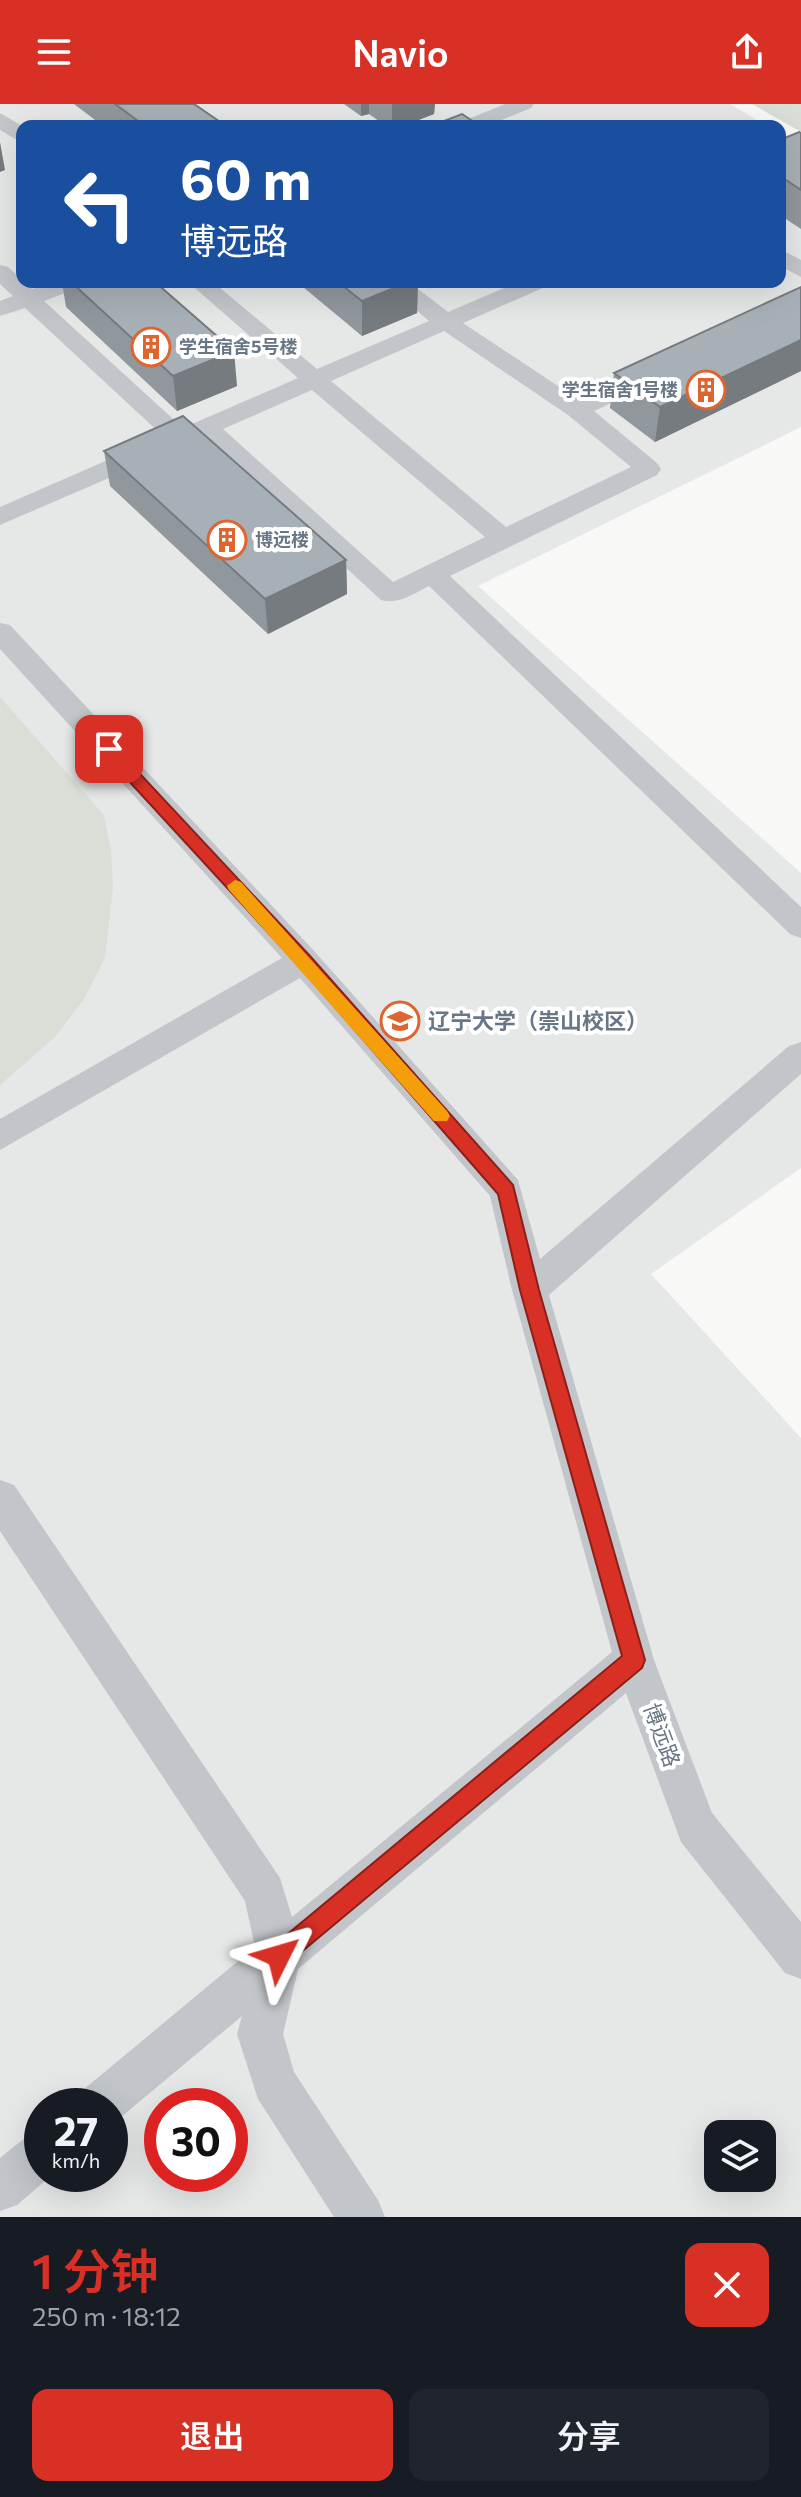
<!DOCTYPE html>
<html lang="zh">
<head>
<meta charset="utf-8">
<style>
	body { margin:0; font-family:Commissioner,"Noto Sans SC",sans-serif; background:#20242c; color:#f1f3f6; height:100vh; display:flex; flex-direction:column; font-size:30px; white-space:nowrap }
	* { box-sizing:border-box; margin:0 }
	p { font-size:26px; color:#9ea1a6 }
	.icon { flex:none; width:44px; height:44px; fill:none; stroke:currentColor; stroke-width:2; stroke-linecap:round; stroke-linejoin:round }
	.map { position:relative; height:2113px; overflow:hidden }
	.panel { display:flex; flex-direction:column; background:#171b24; flex:1 }
	.panel>* { flex:none }
	.guide { position:absolute; left:16px; top:16px; width:770px; height:168px; border-radius:16px; box-shadow:0 8px 32px #0002; background:#1a4fa0; color:#fff; overflow:hidden }
	.controls { position:absolute; left:704px; top:2016px; display:grid; gap:16px }
	.controls a { display:grid; place-items:center; width:72px; height:72px; border-radius:16px; background:#171b24; box-shadow:0 8px 32px #0002; font-size:40px }
	.speed { position:absolute; left:24px; top:1984px; display:flex; gap:16px; font-size:40px; font-weight:700; text-align:center }
	.speed>* { display:grid; place-content:center; width:104px; height:104px; border-radius:50%; background:#171b24; box-shadow:0 8px 32px #0002; line-height:1 }
	.speed small { font-size:20px; font-weight:400 }
	.speed .limit { border:12px solid #d22; background:#fff; color:#111 }
	.pin { position:absolute; display:grid; place-items:center; width:68px; height:68px; color:#fff; margin:-34px; border-radius:16px; box-shadow:0 4px 12px #0006 }
	.me { position:absolute; width:88px; margin:-44px; rotate:50deg; stroke-linejoin:round; filter:drop-shadow(0 0 6px #0008) }
	.turn { display:flex; align-items:center; gap:28px; height:168px; padding:0 32px; font-size:36px }
	.turn .icon { width:104px; height:104px; stroke-width:2.5 }
	.turn b { display:block; font-size:56px; line-height:68px }
	.round { display:grid; place-items:center; flex:none; width:84px; height:84px; border-radius:16px; background:#20242c }
	.headline { display:flex; align-items:center; justify-content:space-between; height:136px; padding:0 32px }
	h1 { font-size:48px; font-weight:600; line-height:60px; color:#d93025 }
	.button { display:flex; gap:16px; margin-top:auto; padding:16px 32px }
	.button a { flex:1; height:92px; border-radius:16px; background:#d93025; color:#fff; font-size:32px; font-weight:600; line-height:92px; text-align:center }
	.button a+a { background:#20242c; color:#f1f3f6 }
	header { display:flex; justify-content:space-between; align-items:center; height:104px; padding:0 32px; background:#d93025; color:#fff; font-size:36px; font-weight:600 }
	.map>svg:first-child { display:block }
</style>
</head>
<body>
<header><svg class="icon" aria-label="menu" viewBox="0 0 24 24"><path d="M4 6h16M4 12h16M4 18h16"/></svg>Navio<svg class="icon" aria-label="share" viewBox="0 0 24 24"><path d="M12 15V3M7 8l5-5 5 5M5 13v7h14v-7"/></svg></header>
<div class="map">
<svg width="801" height="2113" viewBox="0 0 801 2113">
	<rect width="100%" height="100%" fill="#f8f8f6"/>
	<path fill="#e6e7e7" fill-rule="evenodd" d="M 0,0 L 730,0 L 767,22 L 22,22 L 22,178 L 780,178 L 780,30 L 801,43 L 801,323 L 478,482 L 801,769 L 801,1064 L 651,1170 L 801,1334 L 801,2113 L 0,2113 ZM 42,2002 L 110,2002 L 110,2070 L 42,2070 ZM 162,2002 L 230,2002 L 230,2070 L 162,2070 ZM 718,2030 L 762,2030 L 762,2074 L 718,2074 Z"/>
	<g fill="#d9dfd7">
		<path d="M 752,0 L 801,0 L 801,28 Z"/>
		<path d="M 0,593 L 104,711 L 111,747 L 113,783 L 105,854 L 84,895 L 55,933 L 0,981 Z"/>
	</g>
	<g fill="none" stroke-linecap="round" stroke-linejoin="round">
		<g fill="#c2c5c9" fill-rule="evenodd">
			<path d="M 505,0 L 534,0 L 531,4 L 487,22 L 458,22 L 461,18 Z"/>
			<path d="M 0,9 L 22,22 L 22,39 L 0,26 Z"/>
			<path d="M 780,145 L 801,156 L 801,173 L 780,162 Z"/>
			<path d="M 0,161 L 8,163 L 32,185 L 52,178 L 84,178 L 81,183 L 44,197 L 183,324 L 298,274 L 188,178 L 213,178 L 317,265 L 429,217 L 384,178 L 409,178 L 448,208 L 518,178 L 548,178 L 545,183 L 463,219 L 579,296 L 643,266 L 661,266 L 664,271 L 661,276 L 594,307 L 657,359 L 661,365 L 657,371 L 450,472 L 801,803 L 801,834 L 790,830 L 429,482 C 413,490 398,501 381,496 L 204,333 L 0,421 L 0,403 L 163,332 L 25,204 L 0,212 L 0,197 L 13,192 L 0,180 ZM 444,227 L 568,311 L 631,363 L 506,423 L 331,277 ZM 312,286 L 485,433 L 393,478 L 223,325 Z"/>
			<path d="M 0,519 L 10,521 L 315,848 L 518,1076 L 540,1155 L 789,942 L 801,938 L 801,970 L 549,1191 L 654,1556 L 712,1709 L 801,1818 L 801,1875 L 785,1869 L 681,1738 L 626,1589 L 298,1865 L 283,1930 L 294,1968 L 378,2096 L 385,2113 L 334,2113 L 258,1995 L 237,1930 L 242,1912 L 115,2018 L 110,2020 L 110,2002 L 76,2002 L 83,1986 L 255,1843 L 245,1797 L 0,1427 L 0,1376 L 14,1381 L 280,1774 L 292,1813 L 612,1548 L 512,1186 L 490,1092 L 300,874 L 0,1046 L 0,1015 L 282,854 L 0,545 Z"/>
			<path d="M 42,2026 L 42,2070 L 53,2070 L 17,2101 L 0,2107 L 0,2054 L 26,2033 Z"/>
		</g>
	</g>
	<g fill="#90979d">
		<path d="M 74,0 L 194,0 L 226,22 L 103,22 Z"/>
		<path d="M 344,0 L 435,0 L 434,10 L 403,22 L 386,22 L 369,10 L 361,12 Z"/>
		<path d="M 801,29 L 801,125 L 780,111 L 780,36 Z"/>
		<path d="M 62,178 L 155,178 L 237,282 L 177,307 L 66,203 Z"/>
		<path d="M 297,178 L 418,178 L 417,209 L 362,232 Z"/>
		<path d="M 801,183 L 801,267 L 655,338 L 610,304 L 614,269 Z"/>
		<path d="M 104,347 L 346,456 L 347,490 L 268,530 L 110,382 Z"/>
	</g>
	<g fill="#767b80">
		<path d="M 361,0 L 369,0 L 369,10 L 361,12 Z"/>
		<path d="M 392,0 L 435,0 L 434,10 L 403,22 L 392,22 Z"/>
		<path d="M 0,38 L 5,66 L 0,68 Z"/>
		<path d="M 409,178 L 418,178 L 417,209 L 362,232 L 362,197 Z"/>
		<path d="M 801,236 L 801,267 L 655,338 L 660,303 Z"/>
		<path d="M 234,247 L 237,282 L 177,307 L 173,272 Z"/>
		<path d="M 346,456 L 347,490 L 268,530 L 265,495 Z"/>
	</g>
	<g fill="#a8b0b7" stroke="#767b80" stroke-width="2">
		<path d="M 115,0 L 194,0 L 226,22 L 145,22 Z"/>
		<path d="M 462,10 L 480,22 L 431,22 Z"/>
		<path d="M 799,28 L 801,29 L 801,86 L 780,72 L 780,36 Z"/>
		<path d="M 71,178 L 155,178 L 234,247 L 173,272 Z"/>
		<path d="M 338,178 L 409,178 L 362,197 Z"/>
		<path d="M 801,183 L 801,236 L 660,303 L 614,269 Z"/>
		<path d="M 183,312 L 346,456 L 265,495 L 104,347 Z"/>
	</g>
	<path fill="#d93025" stroke="#8d1f18" stroke-width="2" d="M 109,640 L 114,642 L 310,852 L 513,1081 L 539,1186 L 645,1556 L 642,1564 L 287,1860 L 279,1864 L 271,1860 L 267,1852 L 271,1844 L 622,1552 L 520,1186 L 498,1090 L 298,861 L 103,649 L 101,645 Z"/>
	<path fill="#f59e0b" d="M 235,776 L 241,778 L 447,1007 L 450,1012 L 447,1017 L 434,1017 L 229,786 L 227,782 Z"/>
	<defs>
		<g id="building-ring" transform="scale(2)"><circle r="9.5" fill="#fff" stroke="#de6530" stroke-width="1.5"/><path d="M-4-6H4V6H1V3H-1V6H-4ZM-2.5-4.3h1.7v1.8h-1.7ZM.8-4.3h1.7v1.8H.8ZM-2.5-1h1.7V.8h-1.7ZM.8-1h1.7V.8H.8Z" fill="#de6530"/></g>
		<g id="university-ring" transform="scale(2)"><circle r="9.5" fill="#fff" stroke="#de6530" stroke-width="1.5"/><path d="M0-5L7-2L0 1L-7-2ZM-4 1L0 2.5L4 1V4Q0 6-4 4Z" fill="#de6530"/></g>
	</defs>
	<g fill-rule="evenodd">
		<use href="#building-ring" x="151" y="243"/>
		<use href="#building-ring" x="706" y="286"/>
		<use href="#building-ring" x="227" y="436"/>
		<use href="#university-ring" x="400" y="917"/>
	</g>
	<g text-anchor="middle" stroke-width="8" stroke-linejoin="round" paint-order="stroke">
		<g font-size="18" font-weight="bold" fill="#687786" stroke="#fff" text-anchor="start">
			<text x="179" y="249">学生宿舍5号楼</text>
			<text x="678" y="292" text-anchor="end">学生宿舍1号楼</text>
			<text x="255" y="442">博远楼</text>
		</g>
		<g font-size="22" font-weight="bold" fill="#687786" stroke="#fff" text-anchor="start">
			<text x="428" y="925">辽宁大学（崇山校区）</text>
		</g>
		<g font-size="22" fill="#687786" stroke="#fff">
			<text transform="translate(662 1631) rotate(70)" y="8">博远路</text>
		</g>
	</g>
</svg>
<div class="controls">
<a><svg class="icon" aria-label="layers" viewBox="0 0 24 24"><path d="M12 4l9 5-9 5-9-5zM3 14l9 5 9-5"/></svg></a>
</div>
<div class="speed"><div>27<small>km/h</small></div><div class="limit">30</div></div>
<div class="pin" style="left:109px;top:645px;background:#d93025"><svg class="icon" aria-label="arrive" viewBox="0 0 24 24"><path d="M6 21V4h12l-3 4 3 4H6"/></svg></div>
<svg class="me" style="left:279px;top:1852px" viewBox="-20 -20 40 40"><path d="M0-17L14 15 0 8-14 15z" fill="#d93025" stroke="#fff" stroke-width="4"/></svg>
<div class="guide">
<div class="turn"><svg class="icon" aria-label="left" viewBox="0 0 24 24"><path d="M17 20v-9H6M10 6l-5 5 5 5"/></svg><div><b>60 m</b>博远路</div></div>
</div>
</div>
<section class="panel">
<div class="headline"><div><h1>1 分钟</h1><p>250 m · 18:12</p></div><a class="round" style="background:#d93025;color:#fff"><svg class="icon" aria-label="close" viewBox="0 0 24 24"><path d="M6 6l12 12M18 6L6 18"/></svg></a></div>
<div class="button"><a>退出</a><a>分享</a></div>
</section>
</body>
</html>
